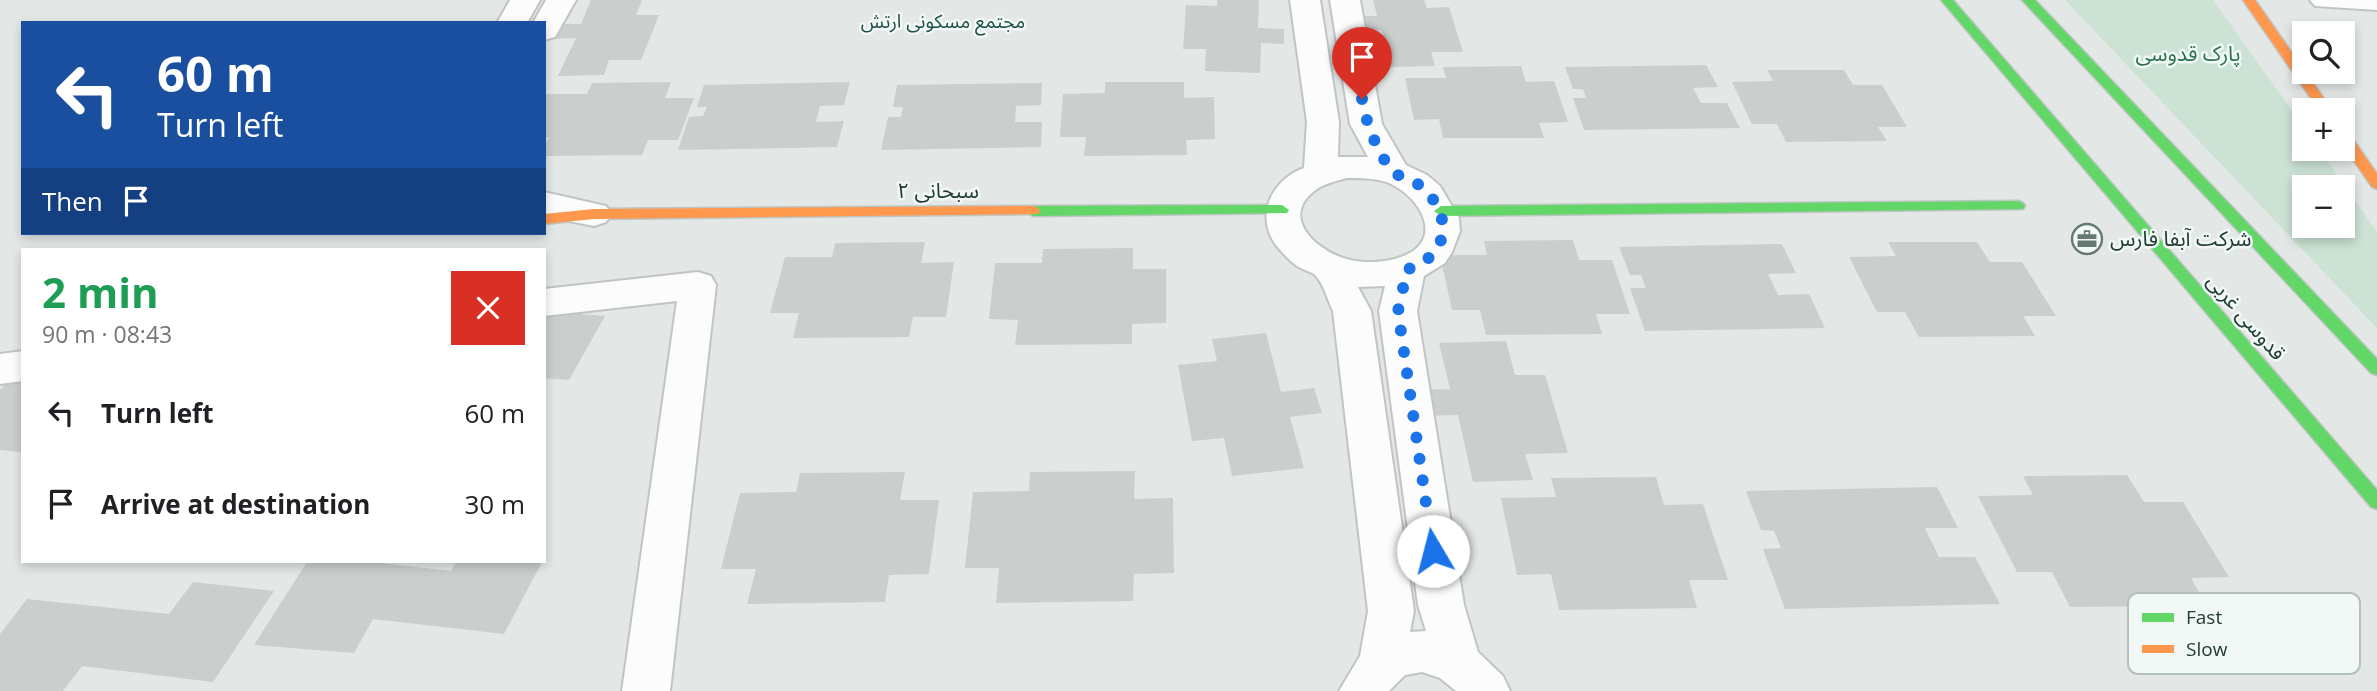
<!DOCTYPE html>
<html lang="en">
<head>
<meta charset="utf-8">
<style>
	body { margin:0; font-family:"Open Sans","Noto Sans Arabic",sans-serif; background:#f6f6f6; color:#202124; height:100vh; display:flex; flex-direction:column; font-size:26px; white-space:nowrap }
	* { box-sizing:border-box; margin:0 }
	p { font-size:23px; color:#757577 }
	.icon { flex:none; width:38px; height:38px; fill:none; stroke:currentColor; stroke-width:2; stroke-linecap:round; stroke-linejoin:round }
	.map { position:relative; flex:1; overflow:hidden }
	.panel { position:absolute; left:21px; top:248px; width:525px; height:315px; display:flex; flex-direction:column; background:#fff; border-radius:0px; box-shadow:0 4px 10px #0003 }
	.panel>* { flex:none }
	.top-card { position:absolute; left:21px; top:21px; width:525px; height:214px; border-radius:0px; box-shadow:0 4px 10px #0003; background:#1a4fa0; color:#fff; overflow:hidden }
	.controls { position:absolute; left:2292px; top:21px; display:grid; gap:14px }
	.controls a { display:grid; place-items:center; width:63px; height:63px; border-radius:0px; background:#fff; box-shadow:0 4px 10px #0003; font-size:35px }
	.pin { position:absolute; display:grid; place-items:center; width:60px; height:60px; color:#fff; margin:-72px -30px; border-radius:50% 50% 50% 0; rotate:-45deg; box-shadow:0 0 7px #0007 }
	.pin .icon { rotate:45deg }
	.me { position:absolute; width:77px; margin:-38px; rotate:352deg; stroke-linejoin:round; filter:drop-shadow(0 0 5px #0008) }
	.turn { display:flex; align-items:center; gap:24px; height:147px; padding:0 21px; font-size:32px }
	.turn .icon { width:91px; height:91px; stroke-width:2.5 }
	.turn b { display:block; font-size:49px; line-height:60px }
	.then { display:flex; align-items:center; height:66px; padding:0 21px; background:#0003; gap:14px; font-size:26px }
	.round { display:grid; place-items:center; flex:none; width:74px; height:74px; border-radius:0px; background:#f6f6f6 }
	.head { display:flex; align-items:center; justify-content:space-between; height:119px; padding:0 21px }
	h1 { font-size:42px; font-weight:700; line-height:52px; color:#1e9e55 }
	ul { padding:0; list-style:none }
	li { display:flex; align-items:center; gap:21px; height:91px; padding:0 21px }
	li div { flex:1 }
	li b { display:block; font-size:26px }
	li em { font-style:normal }
	.map>svg:first-child { display:block }
</style>
</head>
<body>
<div class="map">
<svg width="2377" height="691" viewBox="0 0 2377 691">
	<rect width="100%" height="100%" fill="#e3e8e6"/>
	<path fill="#cbe2d4" fill-rule="evenodd" d="M 2065,0 L 2213,0 L 2305,129 L 2305,149 L 2319,149 L 2377,232 L 2377,328 ZM 2305,187 L 2343,187 L 2343,226 L 2305,226 Z"/>
	<g fill="#cacfcd">
		<path d="M 591,0 L 642,0 L 636,15 L 659,15 L 641,60 L 609,60 L 604,75 L 558,76 L 576,38 L 549,39 L 556,24 L 581,24 Z"/>
		<path d="M 1217,0 L 1259,0 L 1258,28 L 1284,29 L 1284,44 L 1261,43 L 1260,73 L 1205,71 L 1206,49 L 1183,49 L 1186,5 L 1217,6 Z"/>
		<path d="M 1373,0 L 1424,0 L 1427,8 L 1449,7 L 1463,52 L 1431,52 L 1435,66 L 1391,67 L 1382,30 L 1356,31 L 1353,16 L 1377,16 Z"/>
		<path d="M 1706,65 L 1718,87 L 1693,88 L 1701,103 L 1727,103 L 1740,128 L 1584,130 L 1573,98 L 1586,98 L 1583,89 L 1573,89 L 1565,67 Z"/>
		<path d="M 1521,66 L 1526,82 L 1554,81 L 1568,122 L 1539,123 L 1544,138 L 1443,138 L 1439,119 L 1414,120 L 1405,78 L 1446,78 L 1443,67 Z"/>
		<path d="M 1767,70 L 1844,70 L 1853,85 L 1882,85 L 1907,127 L 1878,127 L 1887,141 L 1786,142 L 1777,124 L 1752,124 L 1732,82 L 1773,81 Z"/>
		<path d="M 671,82 L 665,98 L 694,98 L 678,140 L 648,140 L 642,155 L 544,156 L 544,147 L 549,137 L 544,137 L 545,94 L 587,94 L 592,83 Z"/>
		<path d="M 850,82 L 844,105 L 820,106 L 816,122 L 844,121 L 837,147 L 678,150 L 689,117 L 703,116 L 707,107 L 697,107 L 704,85 Z"/>
		<path d="M 1105,82 L 1184,82 L 1184,98 L 1214,97 L 1215,139 L 1186,140 L 1187,155 L 1084,156 L 1086,137 L 1060,137 L 1063,94 L 1105,93 Z"/>
		<path d="M 1042,83 L 1041,105 L 1016,106 L 1015,122 L 1042,122 L 1041,147 L 881,150 L 888,117 L 901,117 L 903,107 L 893,107 L 897,85 Z"/>
		<path d="M 1573,240 L 1579,260 L 1612,260 L 1630,314 L 1596,314 L 1602,334 L 1486,335 L 1480,310 L 1452,310 L 1440,255 L 1487,255 L 1484,241 Z"/>
		<path d="M 925,242 L 921,263 L 954,262 L 946,317 L 913,317 L 909,337 L 793,338 L 799,313 L 770,313 L 785,257 L 832,257 L 835,243 Z"/>
		<path d="M 1888,242 L 1977,242 L 1990,262 L 2022,262 L 2056,316 L 2023,316 L 2035,336 L 1919,337 L 1905,312 L 1877,312 L 1849,257 L 1896,256 Z"/>
		<path d="M 1782,244 L 1796,273 L 1768,274 L 1778,295 L 1809,294 L 1825,328 L 1645,331 L 1630,288 L 1646,288 L 1641,275 L 1630,275 L 1619,247 Z"/>
		<path d="M 1133,248 L 1133,269 L 1166,269 L 1166,323 L 1132,324 L 1132,344 L 1015,345 L 1018,320 L 989,319 L 995,263 L 1042,263 L 1043,249 Z"/>
		<path d="M 544,311 L 605,316 L 569,380 L 544,378 Z"/>
		<path d="M 1266,333 L 1281,392 L 1314,388 L 1322,413 L 1290,417 L 1304,468 L 1232,476 L 1224,438 L 1192,441 L 1178,365 L 1217,361 L 1212,339 Z"/>
		<path d="M 1506,341 L 1515,375 L 1545,375 L 1568,453 L 1525,454 L 1533,480 L 1473,482 L 1458,415 L 1423,416 L 1419,390 L 1450,389 L 1439,343 Z"/>
		<path d="M 14,375 L 23,376 L 22,452 L 0,450 L 0,390 Z"/>
		<path d="M 1135,471 L 1134,499 L 1173,498 L 1174,573 L 1134,574 L 1133,601 L 996,603 L 999,568 L 965,568 L 973,492 L 1029,491 L 1030,472 Z"/>
		<path d="M 905,472 L 900,500 L 939,500 L 929,574 L 889,575 L 885,602 L 747,604 L 756,569 L 721,569 L 740,493 L 796,492 L 800,473 Z"/>
		<path d="M 2127,475 L 2144,502 L 2183,502 L 2229,577 L 2191,578 L 2207,606 L 2070,607 L 2052,572 L 2017,572 L 1978,496 L 2033,495 L 2023,476 Z"/>
		<path d="M 1656,477 L 1664,505 L 1703,504 L 1728,580 L 1689,580 L 1697,608 L 1559,610 L 1551,574 L 1517,575 L 1501,498 L 1556,497 L 1551,478 Z"/>
		<path d="M 1937,487 L 1958,528 L 1925,528 L 1939,557 L 1975,557 L 2000,604 L 1785,609 L 1763,549 L 1781,548 L 1774,531 L 1761,530 L 1746,491 Z"/>
		<path d="M 307,562 L 371,562 L 451,571 L 456,562 L 542,562 L 504,634 L 373,619 L 354,653 L 254,645 Z"/>
		<path d="M 193,582 L 274,591 L 213,682 L 82,666 L 63,691 L 0,691 L 0,634 L 27,599 L 169,614 Z"/>
	</g>
	<g fill="none" stroke-linecap="round" stroke-linejoin="round">
		<g stroke="#c0c5c3" stroke-width="4">
			<g id="street">
				<path d="M 510,0 L 540,0 L 527,23 L 497,23 Z"/>
				<path d="M 546,0 L 576,0 L 555,37 L 544,40 L 544,23 L 533,23 Z"/>
				<path d="M 1290,0 L 1320,0 L 1339,122 L 1338,157 L 1368,157 L 1350,124 L 1330,0 L 1360,0 L 1382,124 L 1406,165 L 1427,175 L 1440,186 L 1459,218 L 1460,231 L 1452,252 L 1445,263 L 1424,276 L 1417,311 L 1464,605 L 1478,652 L 1503,676 L 1510,691 L 1456,691 L 1440,678 L 1422,672 L 1405,675 L 1389,691 L 1339,691 L 1360,656 L 1368,611 L 1333,311 C 1328,301 1324,285 1316,276 C 1312,271 1302,270 1297,266 C 1291,262 1286,256 1281,251 C 1253,222 1268,181 1304,168 L 1307,122 ZM 1346,178 C 1360,178 1376,178 1389,183 C 1421,197 1446,241 1401,257 C 1384,263 1360,264 1343,258 C 1312,247 1280,215 1317,189 C 1324,184 1337,181 1346,178 ZM 1385,286 L 1379,311 L 1418,605 L 1426,631 L 1410,632 L 1414,611 L 1371,311 L 1358,287 Z"/>
				<path d="M 2310,0 L 2377,0 L 2377,10 L 2315,6 Z"/>
				<path d="M 544,192 L 606,206 L 612,214 L 606,222 L 594,226 L 544,216 Z"/>
				<path d="M 698,272 L 711,276 L 716,285 L 670,691 L 622,691 L 677,301 L 544,316 L 544,289 Z"/>
				<path d="M 23,351 L 23,381 L 0,384 L 0,354 Z"/>
			</g>
		</g>
		<g stroke="#bfc6c4" stroke-width="3">
			<g id="fast">
				<path d="M 1941,0 L 1953,0 L 2377,490 L 2377,509 L 2371,507 Z"/>
				<path d="M 2022,0 L 2035,0 L 2377,359 L 2377,375 L 2371,373 Z"/>
				<path d="M 2018,201 L 2023,203 L 2025,206 L 2023,209 L 1441,216 L 1434,211 L 1441,206 Z"/>
				<path d="M 1282,205 L 1289,210 L 1287,213 L 1033,216 L 1026,211 L 1033,206 Z"/>
			</g>
		</g>
		<g stroke="#bfc6c4" stroke-width="3">
			<g id="slow">
				<path d="M 2243,0 L 2255,0 L 2332,110 L 2319,110 Z"/>
				<path d="M 2343,131 L 2348,132 L 2377,174 L 2377,189 L 2372,187 L 2343,145 Z"/>
				<path d="M 1033,206 L 1038,208 L 1040,211 L 1038,214 L 594,219 L 544,224 L 544,214 L 594,209 Z"/>
			</g>
		</g>
		<use href="#street" fill="#fbfcfb" fill-rule="evenodd"/>
		<use href="#fast" fill="#63d668" fill-rule="evenodd"/>
		<use href="#slow" fill="#ff974d" fill-rule="evenodd"/>
	</g>
	<g fill="none" stroke-linecap="round" stroke-linejoin="round">
		<path stroke="#1a73e8" stroke-width="12" stroke-dasharray="0 21.6" d="M 1362,99 C 1366,123 1376,149 1391,170 C 1396,176 1408,178 1415,182 C 1442,200 1456,237 1426,260 C 1421,264 1413,266 1407,270 L 1398,311 L 1433,551"/>
	</g>
	<defs>
		<g id="office-ring" transform="scale(1.575)"><circle r="9.5" fill="#f1f8f5" stroke="#657874" stroke-width="1.5"/><path d="M-6-3h4V-5.5h4V-3h4V5H-6ZM-1-4.5V-3h2v-1.5ZM-6 0V1H6V0Z" fill="#657874"/></g>
	</defs>
	<g fill-rule="evenodd">
		<use href="#office-ring" x="2087" y="239"/>
	</g>
	<g text-anchor="middle" stroke-width="5" stroke-linejoin="round" paint-order="stroke">
		<g font-size="19" fill="#1c4e46" stroke="#f1f8f5">
			<text x="943" y="28">مجتمع مسکونی ارتش</text>
		</g>
		<g font-size="21" fill="#2a744c" stroke="#f1f8f5">
			<text x="2188" y="61">پارک قدوسی</text>
		</g>
		<g font-size="21" fill="#213c37" stroke="#f1f8f5">
			<text x="938" y="198">سبحانی ۲</text>
			<text transform="translate(2246 317) rotate(49)" y="7">قدوسی غربی</text>
		</g>
		<g font-size="21" fill="#213c37" stroke="#f1f8f5" text-anchor="start">
			<text x="2110" y="246">شرکت آبفا فارس</text>
		</g>
	</g>
	<rect x="2128" y="593" width="232" height="81" rx="10" fill="#f1f8f5" stroke="#b3c0bc" stroke-width="2"/>
	<rect x="2142" y="613" width="32" height="9" fill="#63d668"/>
	<rect x="2142" y="645" width="32" height="8" fill="#ff974d"/>
	<g font-size="19" fill="#213c37">
		<text x="2186" y="624">Fast</text>
		<text x="2186" y="656">Slow</text>
	</g>
</svg>
<div class="controls">
<a><svg class="icon" aria-label="search" viewBox="0 0 24 24"><circle cx="10" cy="10" r="6"/><path d="M15 15l6 6"/></svg></a>
<a>+</a>
<a>−</a>
</div>
<div class="pin" style="left:1362px;top:99px;background:#d93025"><svg class="icon" aria-label="arrive" viewBox="0 0 24 24"><path d="M6 21V4h12l-3 4 3 4H6"/></svg></div>
<svg class="me" style="left:1433px;top:551px" viewBox="-20 -20 40 40"><circle r="19" fill="#fff"/><path d="M0-13L10 11 0 6-10 11z" fill="#1a73e8"/></svg>
<div class="top-card">
<div class="turn"><svg class="icon" aria-label="left" viewBox="0 0 24 24"><path d="M17 20v-9H6M10 6l-5 5 5 5"/></svg><div><b>60 m</b>Turn left</div></div>
<div class="then">Then<svg class="icon" aria-label="arrive" viewBox="0 0 24 24"><path d="M6 21V4h12l-3 4 3 4H6"/></svg></div>
</div>
<section class="panel">
<div class="head"><div><h1>2 min</h1><p>90 m · 08:43</p></div><a class="round" style="background:#d93025;color:#fff"><svg class="icon" aria-label="close" viewBox="0 0 24 24"><path d="M6 6l12 12M18 6L6 18"/></svg></a></div>
<ul>
<li><svg class="icon" aria-label="left" viewBox="0 0 24 24"><path d="M17 20v-9H6M10 6l-5 5 5 5"/></svg><div><b>Turn left</b></div><em>60 m</em></li>
<li><svg class="icon" aria-label="arrive" viewBox="0 0 24 24"><path d="M6 21V4h12l-3 4 3 4H6"/></svg><div><b>Arrive at destination</b></div><em>30 m</em></li>
</ul>
</section>
</div>
</body>
</html>
